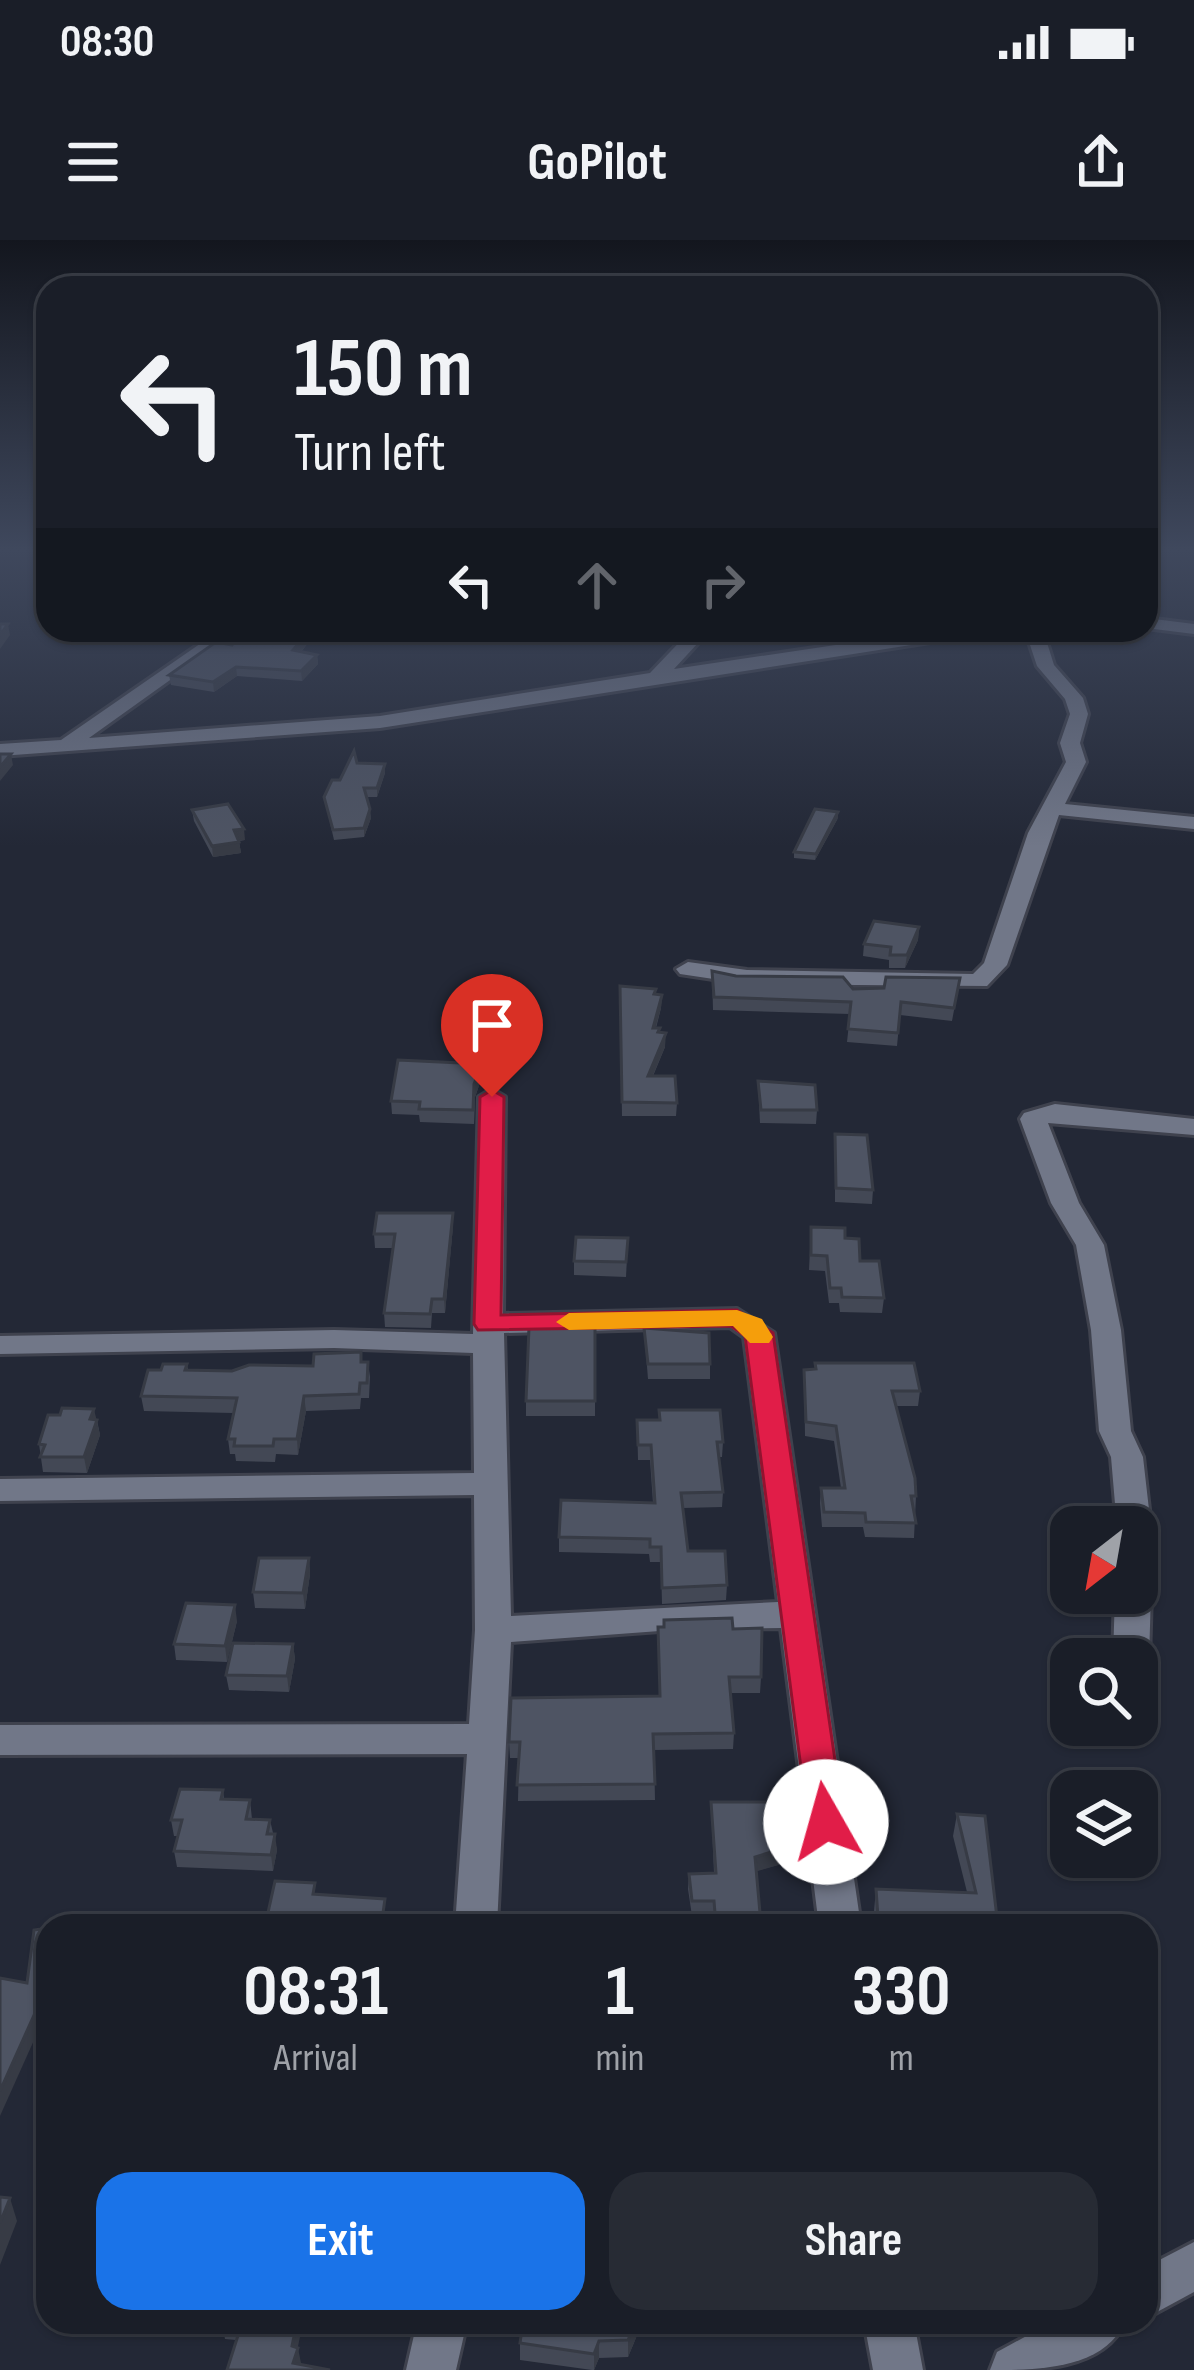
<!DOCTYPE html>
<html lang="en">
<head>
<meta charset="utf-8">
<style>
	body { margin:0; font-family:"Sofia Sans Condensed",sans-serif; background:#272b34; color:#f1f3f6; height:100vh; display:flex; flex-direction:column; font-size:45px; white-space:nowrap }
	* { box-sizing:border-box; margin:0 }
	p { font-size:39px; color:#9fa2a8 }
	.icon { flex:none; width:66px; height:66px; fill:none; stroke:currentColor; stroke-width:2; stroke-linecap:round; stroke-linejoin:round }
	.map { position:relative; flex:1; overflow:hidden }
	.panel { position:absolute; left:36px; top:1674px; width:1122px; height:420px; display:flex; flex-direction:column; background:#1a1e28; border-radius:36px; box-shadow:0 3px 9px #0004,0 0 0 3px #383c45 }
	.panel>* { flex:none }
	.top-card { position:absolute; left:36px; top:36px; width:1122px; height:366px; border-radius:36px; box-shadow:0 3px 9px #0004,0 0 0 3px #383c45; background:#1a1e28; color:#f1f3f6; overflow:hidden }
	.needle { width:78px; rotate:211deg }
	.buttons { position:absolute; left:1050px; top:1266px; display:grid; gap:24px }
	.buttons a { display:grid; place-items:center; width:108px; height:108px; border-radius:24px; background:#1a1e28; box-shadow:0 3px 9px #0004,0 0 0 3px #383c45; font-size:60px }
	.pin { position:absolute; display:grid; place-items:center; width:102px; height:102px; color:#fff; margin:-123px -51px; border-radius:50% 50% 50% 0; rotate:-45deg; box-shadow:0 0 12px #0007 }
	.pin .icon { rotate:45deg }
	.me { position:absolute; width:132px; margin:-66px; rotate:353deg; stroke-linejoin:round; filter:drop-shadow(0 0 9px #0008) }
	.turn { display:flex; align-items:center; gap:42px; height:252px; padding:0 60px; font-size:54px }
	.turn .icon { width:156px; height:156px; stroke-width:2.5 }
	.turn b { display:block; font-size:84px; line-height:102px }
	.lanes { display:flex; align-items:center; height:114px; padding:0 60px; background:#0003; justify-content:center; gap:60px; direction:ltr }
	.lanes .off { opacity:.35 }
	.eta { display:flex; justify-content:space-evenly; align-items:center; height:204px; text-align:center }
	.eta b { font-size:72px; font-weight:700; line-height:84px }
	.action { display:flex; gap:24px; margin-top:auto; padding:24px 60px }
	.action a { flex:1; height:138px; border-radius:36px; background:#1a73e8; color:#fff; font-size:48px; font-weight:700; line-height:138px; text-align:center }
	.action a+a { background:#272b34; color:#f1f3f6 }
	.status { display:flex; justify-content:space-between; align-items:center; height:84px; padding:0 60px; background:#1a1e28; direction:ltr }
	.status svg { height:33px; fill:currentColor }
	header { display:flex; justify-content:space-between; align-items:center; height:156px; padding:0 60px; background:#1a1e28; font-size:54px; font-weight:700 }
	.map>svg:first-child { display:block }
</style>
</head>
<body>
<div class="status"><b>08:30</b><svg viewBox="0 0 49 12"><path d="M0 12V9h3v3zM5 12V6h3v6zM10 12V3h3v9zM15 12V0h3v12zM26 1h20v11H26zM47 4h2v5h-2z"/></svg></div>
<header><svg class="icon" aria-label="menu" viewBox="0 0 24 24"><path d="M4 6h16M4 12h16M4 18h16"/></svg>GoPilot<svg class="icon" aria-label="share" viewBox="0 0 24 24"><path d="M12 15V3M7 8l5-5 5 5M5 13v7h14v-7"/></svg></header>
<div class="map">
<svg width="1194" height="2130" viewBox="0 0 1194 2130">
	<rect width="100%" height="100%" fill="#232836"/>
	<g fill="none" stroke-linecap="round" stroke-linejoin="round">
		<g stroke="#3f424e" stroke-width="6">
			<g id="minor">
				<path d="M 1146,378 L 1194,384 L 1194,394 L 1146,388 Z"/>
				<path d="M 220,390 L 240,390 L 89,498 L 380,476 L 650,433 L 691,390 L 710,390 L 674,429 L 936,390 L 984,390 L 975,395 L 380,488 L 0,516 L 0,504 L 61,500 Z"/>
				<path d="M 1025,390 L 1043,390 L 1054,425 L 1083,458 L 1088,474 L 1080,503 L 1086,522 L 1065,564 L 1194,577 L 1194,589 L 1059,575 L 1007,725 L 987,746 L 747,744 L 680,734 L 676,729 L 688,722 L 747,730 L 973,734 L 984,723 L 1028,593 L 1066,522 L 1060,503 L 1070,474 L 1065,459 L 1037,426 Z"/>
				<path d="M 492,849 L 505,857 L 503,1074 L 737,1069 L 774,1093 L 861,1686 L 819,1686 L 781,1388 L 673,1390 L 511,1402 L 497,1686 L 455,1686 L 467,1514 L 0,1515 L 0,1485 L 469,1484 L 475,1390 L 474,1255 L 0,1261 L 0,1239 L 474,1233 L 473,1113 L 334,1108 L 0,1114 L 0,1096 L 334,1090 L 473,1094 L 479,857 ZM 730,1087 L 744,1097 L 778,1362 L 511,1376 L 504,1093 Z"/>
				<path d="M 1055,864 L 1194,879 L 1194,895 L 1048,883 L 1079,963 L 1104,1005 L 1121,1090 L 1131,1191 L 1143,1217 L 1151,1287 L 1139,1297 L 1149,1301 L 1154,1309 L 1149,1324 L 1137,1327 L 1137,1287 L 1117,1287 L 1111,1217 L 1099,1191 L 1091,1090 L 1076,1005 L 1051,963 L 1020,879 L 1024,873 Z"/>
				<path d="M 1137,1342 L 1151,1353 L 1149,1419 L 1137,1431 L 1137,1419 L 1113,1419 L 1115,1353 L 1137,1353 Z"/>
				<path d="M 1194,2002 L 1194,2052 L 1146,2078 L 1146,2027 Z"/>
				<path d="M 417,2082 L 467,2082 L 456,2130 L 406,2130 Z"/>
				<path d="M 864,2082 L 914,2082 L 923,2130 L 873,2130 Z"/>
				<path d="M 1052,2082 L 1125,2082 C 1103,2130 1037,2130 990,2130 L 997,2112 Z"/>
			</g>
		</g>
		<use href="#minor" fill="#717788" fill-rule="evenodd"/>
	</g>
	<g fill="#434855">
		<path d="M 243,390 L 312,390 L 312,398 L 301,412 L 317,415 L 318,424 L 302,441 L 237,436 L 214,452 L 171,445 L 169,435 L 232,405 Z"/>
		<path d="M 357,523 L 385,533 L 377,557 L 367,557 L 371,578 L 364,597 L 334,600 L 324,557 Z"/>
		<path d="M 192,570 L 245,600 L 239,601 L 241,613 L 213,617 L 194,581 Z"/>
		<path d="M 838,578 L 815,620 L 794,618 L 794,612 Z"/>
		<path d="M 919,687 L 918,700 L 905,728 L 889,728 L 889,720 L 863,716 L 864,704 Z"/>
		<path d="M 712,731 L 736,736 L 853,749 L 884,748 L 960,738 L 952,781 L 900,775 L 897,806 L 847,802 L 850,774 L 713,770 Z"/>
		<path d="M 620,746 L 656,749 L 656,754 L 662,755 L 661,768 L 656,788 L 665,807 L 653,836 L 677,863 L 676,876 L 622,876 Z"/>
		<path d="M 482,837 L 475,857 L 474,884 L 420,882 L 419,875 L 392,874 L 391,861 Z"/>
		<path d="M 758,841 L 817,870 L 816,884 L 760,883 Z"/>
		<path d="M 835,894 L 873,950 L 872,964 L 835,962 Z"/>
		<path d="M 453,986 L 445,1073 L 432,1073 L 431,1088 L 385,1087 L 384,1073 L 393,1008 L 375,1008 L 374,994 Z"/>
		<path d="M 811,987 L 845,998 L 884,1058 L 882,1073 L 840,1072 L 839,1063 L 829,1063 L 825,1031 L 809,1030 Z"/>
		<path d="M 628,998 L 626,1037 L 574,1035 L 574,1021 Z"/>
		<path d="M 595,1088 L 595,1176 L 526,1176 L 526,1161 Z"/>
		<path d="M 644,1088 L 710,1124 L 710,1139 L 648,1139 Z"/>
		<path d="M 361,1112 L 362,1122 L 368,1122 L 370,1137 L 369,1158 L 361,1158 L 360,1169 L 306,1171 L 298,1215 L 276,1214 L 275,1222 L 236,1221 L 235,1214 L 230,1214 L 228,1199 L 233,1173 L 144,1171 L 141,1156 L 161,1130 L 187,1124 L 188,1130 L 232,1131 L 313,1126 Z"/>
		<path d="M 815,1123 L 920,1151 L 918,1166 L 896,1166 L 916,1256 L 914,1298 L 865,1297 L 863,1287 L 822,1287 L 820,1263 L 821,1248 L 841,1248 L 834,1201 L 805,1196 L 804,1130 L 815,1129 Z"/>
		<path d="M 97,1180 L 100,1195 L 87,1233 L 43,1232 L 39,1204 Z"/>
		<path d="M 637,1180 L 723,1202 L 722,1217 L 719,1217 L 723,1252 L 722,1267 L 683,1268 L 688,1311 L 727,1345 L 726,1360 L 662,1364 L 661,1322 L 650,1322 L 649,1314 L 559,1312 L 559,1297 L 653,1263 L 650,1220 L 638,1220 Z"/>
		<path d="M 309,1318 L 310,1334 L 305,1369 L 255,1368 L 253,1352 Z"/>
		<path d="M 237,1381 L 227,1422 L 176,1420 L 174,1404 Z"/>
		<path d="M 733,1389 L 761,1437 L 760,1453 L 730,1453 L 734,1493 L 733,1509 L 654,1510 L 655,1560 L 518,1561 L 519,1518 L 510,1518 L 509,1502 L 659,1456 Z"/>
		<path d="M 293,1404 L 295,1419 L 289,1452 L 229,1450 L 226,1435 Z"/>
		<path d="M 223,1550 L 224,1559 L 250,1560 L 252,1579 L 270,1580 L 277,1610 L 273,1631 L 177,1627 L 174,1611 L 178,1596 L 174,1596 L 171,1580 Z"/>
		<path d="M 711,1562 L 795,1598 L 794,1613 L 789,1622 L 756,1631 L 761,1686 L 714,1686 L 713,1676 L 692,1676 L 688,1649 L 689,1634 L 714,1633 Z"/>
		<path d="M 957,1574 L 998,1686 L 875,1686 L 874,1671 L 876,1649 L 967,1652 L 953,1596 Z"/>
		<path d="M 303,2082 L 297,2107 L 300,2125 L 236,2100 L 225,2099 L 222,2084 Z"/>
		<path d="M 508,2082 L 638,2082 L 638,2093 L 628,2117 L 599,2118 L 594,2130 L 592,2130 L 520,2120 L 520,2103 L 523,2084 Z"/>
	</g>
	<g fill="#373b45">
		<path d="M 8,384 L 10,395 L 0,409 L 0,395 Z"/>
		<path d="M 310,390 L 312,398 L 294,420 L 293,410 Z"/>
		<path d="M 317,415 L 318,424 L 302,441 L 301,431 Z"/>
		<path d="M 236,427 L 237,436 L 214,452 L 213,442 Z"/>
		<path d="M 11,514 L 13,525 L 0,541 L 0,527 Z"/>
		<path d="M 385,524 L 385,533 L 377,557 L 377,548 Z"/>
		<path d="M 370,569 L 371,578 L 364,597 L 364,588 Z"/>
		<path d="M 838,572 L 838,578 L 815,620 L 816,614 Z"/>
		<path d="M 244,589 L 245,600 L 235,601 L 234,590 Z"/>
		<path d="M 239,602 L 241,613 L 213,617 L 212,606 Z"/>
		<path d="M 919,687 L 918,700 L 905,728 L 907,715 Z"/>
		<path d="M 662,755 L 661,768 L 652,801 L 653,788 Z"/>
		<path d="M 666,793 L 665,807 L 647,849 L 648,836 Z"/>
		<path d="M 482,824 L 482,837 L 475,857 L 474,884 L 474,844 Z"/>
		<path d="M 453,973 L 453,986 L 445,1073 L 444,1059 Z"/>
		<path d="M 304,1156 L 306,1171 L 298,1215 L 297,1199 Z"/>
		<path d="M 94,1169 L 100,1195 L 87,1233 L 84,1217 L 90,1179 Z"/>
		<path d="M 309,1318 L 310,1334 L 305,1369 L 303,1353 Z"/>
		<path d="M 235,1365 L 237,1381 L 227,1422 L 225,1406 Z"/>
		<path d="M 293,1404 L 295,1419 L 289,1452 L 287,1436 Z"/>
		<path d="M 275,1594 L 277,1610 L 273,1631 L 271,1615 Z"/>
		<path d="M 795,1598 L 794,1613 L 789,1622 L 754,1632 L 755,1617 Z"/>
		<path d="M 48,1744 L 48,1769 L 0,1876 L 0,1851 Z"/>
		<path d="M 10,1958 L 17,1981 L 0,2025 L 0,1983 Z"/>
		<path d="M 297,2082 L 303,2082 L 296,2116 L 298,2108 L 301,2123 L 299,2130 L 294,2130 L 292,2106 Z"/>
		<path d="M 636,2082 L 638,2082 L 638,2093 L 628,2117 L 628,2100 Z"/>
		<path d="M 599,2101 L 599,2118 L 594,2130 L 594,2114 Z"/>
	</g>
	<g fill="#4e5463" stroke="#373b45" stroke-width="3">
		<path d="M 0,384 L 8,384 L 0,395 Z"/>
		<path d="M 243,390 L 310,390 L 293,410 L 317,415 L 301,431 L 236,427 L 213,442 L 169,435 L 216,402 L 232,405 Z"/>
		<path d="M 354,511 L 357,523 L 385,524 L 377,548 L 364,548 L 370,569 L 364,588 L 333,590 L 324,557 L 332,540 L 340,540 Z"/>
		<path d="M 0,514 L 11,514 L 0,527 Z"/>
		<path d="M 228,564 L 244,589 L 234,590 L 239,602 L 212,606 L 192,570 Z"/>
		<path d="M 815,569 L 838,572 L 816,614 L 794,612 Z"/>
		<path d="M 874,681 L 919,687 L 907,715 L 890,715 L 891,707 L 864,704 Z"/>
		<path d="M 712,731 L 736,736 L 843,737 L 853,749 L 884,748 L 886,737 L 960,738 L 954,768 L 901,762 L 898,793 L 848,789 L 851,762 L 714,757 Z"/>
		<path d="M 620,746 L 656,749 L 654,754 L 662,755 L 653,788 L 660,788 L 658,792 L 666,793 L 648,836 L 675,836 L 677,863 L 622,862 Z"/>
		<path d="M 398,820 L 482,824 L 474,844 L 473,870 L 419,869 L 420,862 L 391,861 Z"/>
		<path d="M 758,841 L 815,845 L 817,870 L 761,870 Z"/>
		<path d="M 835,894 L 867,895 L 873,950 L 836,948 Z"/>
		<path d="M 377,973 L 453,973 L 444,1059 L 432,1059 L 430,1074 L 384,1073 L 395,994 L 374,994 Z"/>
		<path d="M 811,987 L 845,988 L 845,998 L 859,999 L 860,1021 L 879,1021 L 884,1058 L 842,1057 L 841,1048 L 830,1048 L 827,1016 L 811,1015 Z"/>
		<path d="M 576,997 L 628,998 L 626,1022 L 574,1021 Z"/>
		<path d="M 529,1087 L 595,1088 L 595,1161 L 526,1161 Z"/>
		<path d="M 644,1088 L 709,1093 L 710,1124 L 648,1124 Z"/>
		<path d="M 361,1112 L 361,1122 L 368,1122 L 367,1143 L 360,1143 L 359,1154 L 304,1156 L 297,1199 L 274,1199 L 273,1206 L 234,1206 L 235,1199 L 228,1199 L 237,1158 L 141,1156 L 148,1130 L 161,1130 L 163,1124 L 187,1124 L 185,1130 L 232,1131 L 249,1125 L 313,1126 L 314,1114 Z"/>
		<path d="M 815,1123 L 914,1123 L 920,1151 L 892,1151 L 915,1238 L 916,1256 L 911,1256 L 916,1283 L 866,1282 L 865,1273 L 824,1272 L 821,1248 L 845,1248 L 836,1186 L 806,1182 L 804,1130 L 816,1129 Z"/>
		<path d="M 62,1168 L 94,1169 L 90,1179 L 97,1180 L 84,1217 L 40,1217 L 45,1205 L 39,1204 L 48,1175 L 60,1175 Z"/>
		<path d="M 659,1170 L 720,1170 L 723,1202 L 717,1202 L 723,1252 L 681,1253 L 688,1311 L 725,1311 L 727,1345 L 662,1348 L 661,1307 L 650,1307 L 650,1299 L 559,1297 L 561,1260 L 655,1263 L 651,1205 L 638,1205 L 637,1180 L 660,1180 Z"/>
		<path d="M 259,1318 L 309,1318 L 303,1353 L 253,1352 Z"/>
		<path d="M 186,1363 L 235,1365 L 225,1406 L 174,1404 Z"/>
		<path d="M 732,1378 L 733,1389 L 762,1388 L 761,1437 L 729,1437 L 734,1493 L 653,1494 L 655,1544 L 517,1545 L 520,1502 L 509,1502 L 511,1458 L 660,1456 L 658,1387 L 664,1387 L 664,1380 Z"/>
		<path d="M 233,1403 L 293,1404 L 287,1436 L 226,1435 Z"/>
		<path d="M 180,1549 L 223,1550 L 221,1559 L 250,1560 L 246,1579 L 270,1580 L 267,1594 L 275,1594 L 271,1615 L 174,1611 L 182,1580 L 171,1580 Z"/>
		<path d="M 711,1562 L 787,1562 L 795,1598 L 791,1606 L 755,1617 L 761,1684 L 716,1685 L 714,1661 L 692,1661 L 689,1634 L 716,1633 Z"/>
		<path d="M 957,1574 L 985,1576 L 998,1686 L 912,1686 L 911,1678 L 878,1677 L 876,1649 L 976,1653 Z"/>
		<path d="M 275,1641 L 315,1643 L 313,1654 L 385,1659 L 383,1673 L 401,1674 L 399,1686 L 265,1686 Z"/>
		<path d="M 48,1688 L 48,1744 L 0,1851 L 0,1738 L 27,1743 L 34,1690 Z"/>
		<path d="M 0,1957 L 10,1958 L 0,1983 Z"/>
		<path d="M 223,2082 L 297,2082 L 292,2106 L 298,2108 L 293,2123 L 330,2130 L 227,2130 L 241,2086 L 222,2084 Z"/>
		<path d="M 523,2082 L 636,2082 L 628,2100 L 599,2101 L 594,2114 L 520,2103 Z"/>
	</g>
	<linearGradient id="sky" x2="0" y2="1"><stop stop-color="#13161e"/><stop offset="0.51" stop-color="#3f485d"/><stop offset="1" stop-color="#3f485d" stop-opacity="0"/></linearGradient>
	<rect width="1194" height="607" fill="url(#sky)"/>
	<path fill="#e11d48" stroke="#92132f" stroke-width="3" d="M 492,850 L 504,857 L 501,1075 L 737,1070 L 773,1093 L 844,1582 L 839,1592 L 826,1596 L 813,1592 L 808,1582 L 745,1096 L 731,1086 L 478,1090 L 474,1084 L 480,857 Z"/>
	<path fill="#f59e0b" d="M 737,1070 L 762,1079 L 773,1097 L 769,1103 L 750,1103 L 733,1086 L 569,1090 L 556,1082 L 569,1073 Z"/>
</svg>
<div class="buttons">
<a><svg class="needle" viewBox="-14 -14 28 28"><path d="M0-13l5 13h-10z" fill="#e53935"/><path d="M0 13l5-13h-10z" fill="#9fa2a8"/></svg></a>
<a><svg class="icon" aria-label="search" viewBox="0 0 24 24"><circle cx="10" cy="10" r="6"/><path d="M15 15l6 6"/></svg></a>
<a><svg class="icon" aria-label="layers" viewBox="0 0 24 24"><path d="M12 4l9 5-9 5-9-5zM3 14l9 5 9-5"/></svg></a>
</div>
<div class="pin" style="left:492px;top:857px;background:#d93025"><svg class="icon" aria-label="arrive" viewBox="0 0 24 24"><path d="M6 21V4h12l-3 4 3 4H6"/></svg></div>
<svg class="me" style="left:826px;top:1582px" viewBox="-20 -20 40 40"><circle r="19" fill="#fff"/><path d="M0-13L10 11 0 6-10 11z" fill="#e11d48"/></svg>
<div class="top-card">
<div class="turn"><svg class="icon" aria-label="left" viewBox="0 0 24 24"><path d="M17 20v-9H6M10 6l-5 5 5 5"/></svg><div><b>150 m</b>Turn left</div></div>
<div class="lanes"><svg class="icon" aria-label="left" viewBox="0 0 24 24"><path d="M17 20v-9H6M10 6l-5 5 5 5"/></svg><svg class="icon off" aria-label="ahead" viewBox="0 0 24 24"><path d="M12 20V5M6 11l6-6 6 6"/></svg><svg class="icon off" aria-label="right" viewBox="0 0 24 24"><path d="M7 20v-9h11M14 6l5 5-5 5"/></svg></div>
</div>
<section class="panel">
<div class="eta">
<div><b>08:31</b><p>Arrival</p></div>
<div><b>1</b><p>min</p></div>
<div><b>330</b><p>m</p></div>
</div>
<div class="action"><a>Exit</a><a>Share</a></div>
</section>
</div>
</body>
</html>
